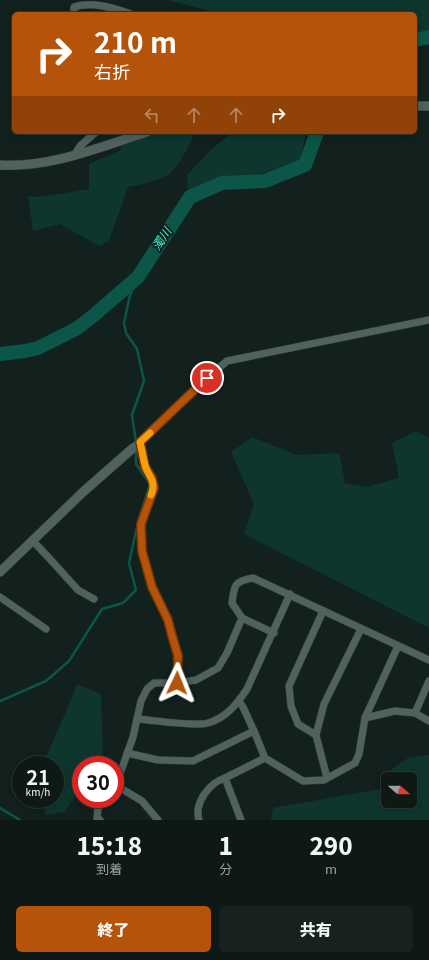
<!DOCTYPE html>
<html lang="ja">
<head>
<meta charset="utf-8">
<style>
	body { margin:0; font-family:Georgia,"Noto Sans JP",serif; background:#17221f; color:#f1f3f6; height:100vh; display:flex; flex-direction:column; font-size:15px; white-space:nowrap }
	* { box-sizing:border-box; margin:0 }
	p { font-size:13px; color:#9ba0a1 }
	.icon { flex:none; width:22px; height:22px; fill:none; stroke:currentColor; stroke-width:2; stroke-linecap:round; stroke-linejoin:round }
	.map { position:relative; height:820px; overflow:hidden }
	.sheet { display:flex; flex-direction:column; background:#0e1916; flex:1 }
	.sheet>* { flex:none }
	.top-card { position:absolute; left:12px; top:12px; width:405px; height:122px; border-radius:6px; box-shadow:0 2px 10px #0003,0 0 0 1px #2e3835; background:#b45309; color:#fff; overflow:hidden }
	.needle { width:26px; rotate:110deg }
	.controls { position:absolute; left:381px; top:772px; display:grid; gap:8px }
	.controls a { display:grid; place-items:center; width:36px; height:36px; border-radius:6px; background:#0e1916; box-shadow:0 2px 10px #0003,0 0 0 1px #2e3835; font-size:20px }
	.speed { position:absolute; left:12px; top:756px; display:flex; gap:8px; font-size:20px; font-weight:700; text-align:center }
	.speed>* { display:grid; place-content:center; width:52px; height:52px; border-radius:50%; background:#0e1916; box-shadow:0 2px 10px #0003,0 0 0 1px #2e3835; line-height:1 }
	.speed small { font-size:10px; font-weight:400 }
	.speed .limit { border:6px solid #d22; background:#fff; color:#111 }
	.pin { position:absolute; display:grid; place-items:center; width:34px; height:34px; color:#fff; margin:-17px; border:2px solid #fff; border-radius:50%; box-shadow:0 1px 4px #0007 }
	.me { position:absolute; width:44px; margin:-22px; rotate:2deg; stroke-linejoin:round; filter:drop-shadow(0 0 3px #0008) }
	.turn { display:flex; align-items:center; gap:14px; height:84px; padding:0 16px; font-size:18px }
	.turn .icon { width:52px; height:52px; stroke-width:2.5 }
	.turn b { display:block; font-size:28px; line-height:34px }
	.lanes { display:flex; align-items:center; height:38px; padding:0 16px; background:#0003; justify-content:center; gap:20px; direction:ltr }
	.lanes .off { opacity:.35 }
	.eta { display:flex; justify-content:space-evenly; align-items:center; height:68px; text-align:center }
	.eta b { font-size:24px; font-weight:800; line-height:28px }
	.primary-button { display:flex; gap:8px; margin-top:auto; padding:8px 16px }
	.primary-button a { flex:1; height:46px; border-radius:6px; background:#b45309; color:#fff; font-size:16px; font-weight:800; line-height:46px; text-align:center }
	.primary-button a+a { background:#17221f; color:#f1f3f6 }
	.map>svg:first-child { display:block }
</style>
</head>
<body>
<div class="map">
<svg width="429" height="820" viewBox="0 0 429 820">
	<rect width="100%" height="100%" fill="#12211d"/>
	<g fill="#0e362e" fill-rule="evenodd">
		<path d="M 168,0 L 429,0 L 429,35 L 415,38 L 415,14 L 220,14 Z"/>
		<path d="M 122,132 L 195,132 C 190,143 179,167 169,174 C 157,182 142,184 128,187 L 109,241 L 99,246 L 60,224 L 33,231 L 28,196 L 40,197 L 89,189 L 89,164 L 121,150 Z"/>
		<path d="M 233,132 L 305,132 L 305,138 L 300,161 L 257,175 L 188,190 L 187,175 L 213,148 Z"/>
		<path d="M 416,431 L 429,438 L 429,628 L 244,534 L 254,504 L 231,452 L 252,437 L 297,455 L 339,453 L 345,483 L 367,487 L 399,478 L 392,443 Z"/>
		<path d="M 77,684 L 101,694 L 103,757 L 97,765 L 81,765 L 81,788 L 64,812 L 45,815 L 45,799 L 55,799 L 55,765 L 46,765 L 46,757 L 68,707 Z"/>
		<path d="M 429,755 L 429,820 L 271,820 L 273,808 L 380,789 L 388,772 L 408,758 ZM 388,779 L 410,779 L 410,801 L 388,801 Z"/>
	</g>
	<g fill="none" stroke-linecap="round" stroke-linejoin="round">
		<g stroke="#0b5648" stroke-width="2.5">
			<path d="M 136,442 L 132,415 L 144,381 L 137,349 L 126,333 L 124,323 L 130,295 L 138,277"/>
			<path d="M 0,701 L 46,681 L 69,661 L 102,609 L 123,603 L 136,590 L 129,563 L 138,522 L 150,484 L 136,464 L 136,449"/>
			<path d="M 0,808 L 20,820"/>
		</g>
		<g stroke="#0b5648" stroke-width="14">
			<path d="M 415,40 L 429,37"/>
			<path d="M 0,354 L 25,351 L 38,348 L 76,329 L 93,316 L 138,277 L 190,197 L 222,183 L 265,181 L 305,165 L 317,132"/>
		</g>
		<g stroke="#303a37" stroke-width="8">
			<g id="minor">
				<path d="M 74,14 L 74,7 C 92,1 114,8 131,14"/>
				<path d="M 74,156 L 80,146 L 96,132"/>
				<path d="M 140,442 L 145,467 L 152,478 L 154,488 L 141,524 L 142,551 L 152,587 L 168,620 L 178,657 L 177,683"/>
				<path d="M 133,448 L 197,387 L 227,361 L 429,320"/>
				<path d="M 32,540 L 49,558 L 78,590 L 94,599"/>
				<path d="M 0,597 L 46,629"/>
				<path d="M 242,618 L 274,633"/>
				<path d="M 239,701 L 243,707 L 254,731 L 265,758 L 303,781 L 324,780 L 355,763 L 359,754 L 365,718 L 398,646"/>
				<path d="M 415,713 L 429,681"/>
				<path d="M 365,718 L 395,711 L 415,713 L 429,721"/>
				<path d="M 137,719 C 153,720 195,727 208,723 C 226,718 237,704 247,689 L 290,594"/>
				<path d="M 316,735 L 298,724 L 291,706 L 289,686 L 323,611"/>
				<path d="M 127,753 L 158,760 L 193,761 L 254,731"/>
				<path d="M 225,778 L 241,820"/>
				<path d="M 327,778 L 316,735 L 324,704 L 361,629"/>
				<path d="M 117,786 L 142,801 L 158,820"/>
				<path d="M 115,789 L 117,786 L 121,771 L 133,737 L 141,701 L 147,689 L 154,683 L 177,683 L 196,680 L 218,668 L 227,653 L 242,618 L 232,603 C 234,586 234,581 253,578 L 429,660"/>
				<path d="M 100,820 L 97,818 L 98,808 L 106,799"/>
				<path d="M 199,820 C 194,803 209,783 225,778 L 265,758"/>
			</g>
		</g>
		<g stroke="#303a37" stroke-width="10">
			<g id="tertiary">
				<path d="M 415,106 L 429,106"/>
				<path d="M 0,165 C 51,168 99,147 147,132"/>
				<path d="M 0,572 L 83,492 L 133,448"/>
			</g>
		</g>
		<use href="#minor" stroke="#50625d" stroke-width="7"/>
		<use href="#tertiary" stroke="#50625d" stroke-width="9"/>
	</g>
	<g fill="none" stroke-linecap="round" stroke-linejoin="round">
		<g stroke="#753606" stroke-width="10">
			<path id="route" d="M 177,683 L 178,656 L 171,632 L 168,620 L 152,587 L 142,551 L 141,524 L 154,488 L 152,478 L 145,467 L 140,442 L 207,378"/>
		</g>
		<use href="#route" stroke="#b45309" stroke-width="7"/>
		<path stroke="#f59e0b" stroke-width="7" d="M 150,433 L 140,442 C 142,450 143,457 145,465 C 148,477 157,480 151,495"/>
	</g>
	<g text-anchor="middle" stroke-width="4" stroke-linejoin="round" paint-order="stroke">
		<g font-size="12" font-style="italic" fill="#37f0cd" stroke="#12211d">
			<text transform="translate(162 239) rotate(-57)" y="4">濁川</text>
		</g>
	</g>
</svg>
<div class="controls">
<a><svg class="needle" viewBox="-14 -14 28 28"><path d="M0-13l5 13h-10z" fill="#e53935"/><path d="M0 13l5-13h-10z" fill="#9ba0a1"/></svg></a>
</div>
<div class="speed"><div>21<small>km/h</small></div><div class="limit">30</div></div>
<div class="pin" style="left:207px;top:378px;background:#d93025"><svg class="icon" aria-label="arrive" viewBox="0 0 24 24"><path d="M6 21V4h12l-3 4 3 4H6"/></svg></div>
<svg class="me" style="left:177px;top:683px" viewBox="-20 -20 40 40"><path d="M0-17L14 15 0 8-14 15z" fill="#b45309" stroke="#fff" stroke-width="4"/></svg>
<div class="top-card">
<div class="turn"><svg class="icon" aria-label="right" viewBox="0 0 24 24"><path d="M7 20v-9h11M14 6l5 5-5 5"/></svg><div><b>210 m</b>右折</div></div>
<div class="lanes"><svg class="icon off" aria-label="left" viewBox="0 0 24 24"><path d="M17 20v-9H6M10 6l-5 5 5 5"/></svg><svg class="icon off" aria-label="ahead" viewBox="0 0 24 24"><path d="M12 20V5M6 11l6-6 6 6"/></svg><svg class="icon off" aria-label="ahead" viewBox="0 0 24 24"><path d="M12 20V5M6 11l6-6 6 6"/></svg><svg class="icon" aria-label="right" viewBox="0 0 24 24"><path d="M7 20v-9h11M14 6l5 5-5 5"/></svg></div>
</div>
</div>
<section class="sheet">
<div class="eta">
<div><b>15:18</b><p>到着</p></div>
<div><b>1</b><p>分</p></div>
<div><b>290</b><p>m</p></div>
</div>
<div class="primary-button"><a>終了</a><a>共有</a></div>
</section>
</body>
</html>
